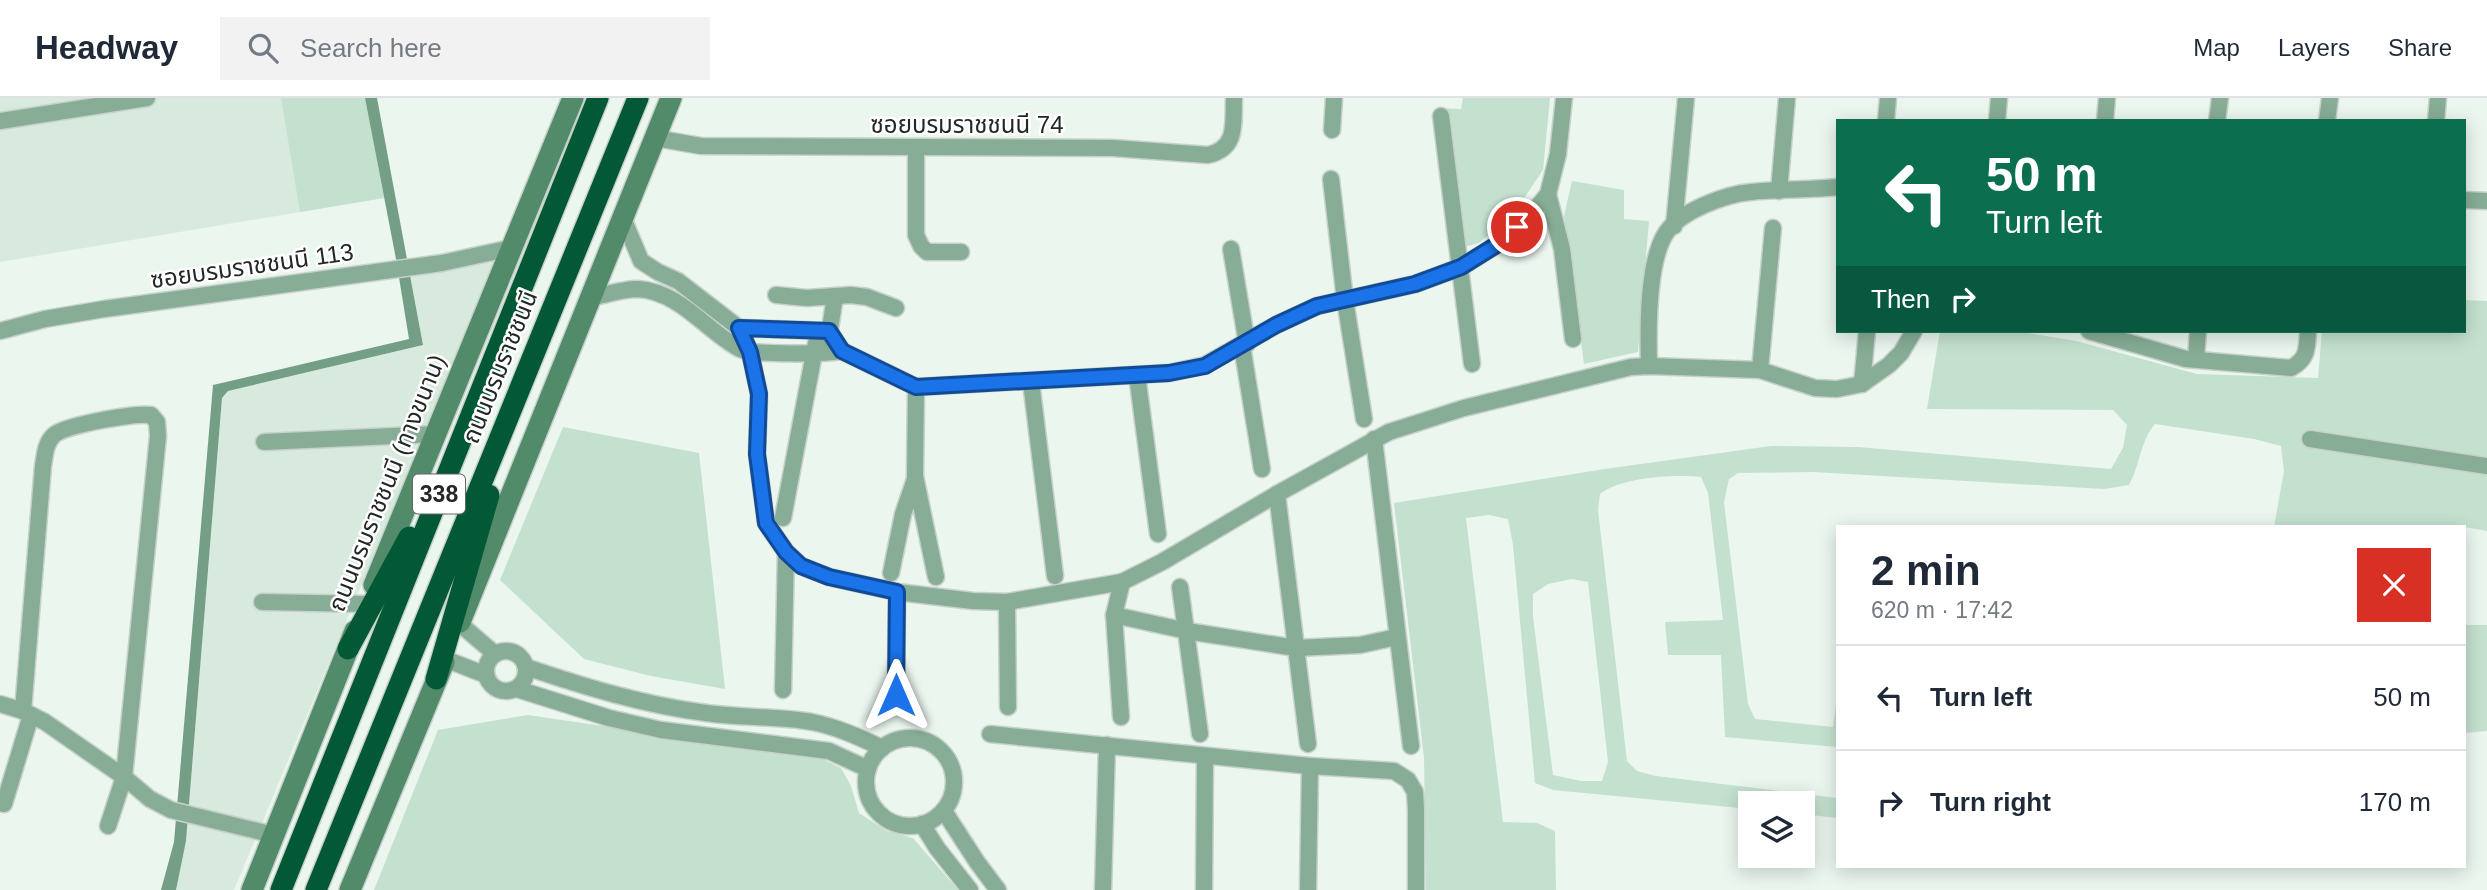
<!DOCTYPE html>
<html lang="en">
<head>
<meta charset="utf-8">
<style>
	body { margin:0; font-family:Arial,"Noto Sans Thai",sans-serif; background:#f2f2f3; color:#1f2937; height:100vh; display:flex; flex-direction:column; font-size:26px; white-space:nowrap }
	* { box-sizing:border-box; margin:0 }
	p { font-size:23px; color:#747a83 }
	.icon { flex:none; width:38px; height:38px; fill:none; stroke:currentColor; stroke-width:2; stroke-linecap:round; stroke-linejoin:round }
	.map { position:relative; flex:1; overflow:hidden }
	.drawer { position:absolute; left:1836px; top:427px; width:630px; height:343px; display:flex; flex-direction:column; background:#fff; border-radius:0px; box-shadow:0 4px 18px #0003 }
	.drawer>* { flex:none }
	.top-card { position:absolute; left:1836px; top:21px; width:630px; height:214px; border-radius:0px; box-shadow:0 4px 18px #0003; background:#0b6e4f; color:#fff; overflow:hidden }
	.fabs { position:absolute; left:1738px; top:693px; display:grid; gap:14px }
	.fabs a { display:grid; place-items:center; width:77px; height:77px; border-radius:0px; background:#fff; box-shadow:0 4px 18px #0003; font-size:35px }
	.pin { position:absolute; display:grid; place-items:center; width:60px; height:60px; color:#fff; margin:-30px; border:4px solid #fff; border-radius:50%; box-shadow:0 2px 7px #0007 }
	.me { position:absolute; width:77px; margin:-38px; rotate:0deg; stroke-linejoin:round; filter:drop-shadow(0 0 5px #0008) }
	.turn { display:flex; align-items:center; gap:24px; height:147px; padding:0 35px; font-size:32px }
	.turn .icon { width:91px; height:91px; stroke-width:2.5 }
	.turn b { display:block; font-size:49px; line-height:60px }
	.then { display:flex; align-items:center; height:66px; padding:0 35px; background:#0003; gap:14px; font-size:26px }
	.round { display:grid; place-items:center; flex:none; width:74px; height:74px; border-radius:0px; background:#f2f2f3 }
	.summary { display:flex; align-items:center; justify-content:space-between; height:119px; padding:0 35px }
	h1 { font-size:42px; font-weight:700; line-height:52px }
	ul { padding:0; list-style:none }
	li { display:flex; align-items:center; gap:21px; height:105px; padding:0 35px; border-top:2px solid #e0e1e3 }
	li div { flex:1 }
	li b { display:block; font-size:26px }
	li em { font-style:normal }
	header { display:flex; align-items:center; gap:42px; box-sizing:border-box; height:98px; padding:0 35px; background:#fff; border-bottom:2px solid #e0e1e3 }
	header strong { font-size:33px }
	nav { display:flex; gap:38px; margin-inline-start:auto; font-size:24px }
	.search { width:490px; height:63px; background:#f2f2f3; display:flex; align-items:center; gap:18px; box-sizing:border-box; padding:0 24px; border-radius:0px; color:#747a83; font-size:26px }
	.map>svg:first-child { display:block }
</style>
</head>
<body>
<header>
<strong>Headway</strong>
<div class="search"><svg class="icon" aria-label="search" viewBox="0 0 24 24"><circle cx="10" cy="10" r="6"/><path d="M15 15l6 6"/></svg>Search here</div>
<nav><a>Map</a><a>Layers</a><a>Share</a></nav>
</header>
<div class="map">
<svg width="2487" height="792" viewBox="0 0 2487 792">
	<rect width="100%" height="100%" fill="#ebf6ef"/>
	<g fill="#d8eade">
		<path d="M 0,0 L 365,0 L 384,100 L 0,164 Z"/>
		<path d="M 497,162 L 234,792 L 176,792 L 186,743 L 222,300 L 228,293 L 423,247 L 410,176 Z"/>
	</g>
	<g fill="#c4e1cf" fill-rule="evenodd">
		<path d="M 281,0 L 365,0 L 384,100 L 300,114 Z"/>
		<path d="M 1463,0 L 1550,0 L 1543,72 L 1514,115 L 1479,145 L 1464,149 L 1439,10 L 1461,11 Z"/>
		<path d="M 1572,83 L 1624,92 L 1624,121 L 1649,123 L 1638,254 L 1584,266 L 1564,118 Z"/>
		<path d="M 2464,202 L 2487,203 L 2487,433 L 2464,429 L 2274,429 L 2284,373 L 2281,348 L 2254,341 L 2155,326 C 2140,343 2140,368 2129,387 L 2104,391 L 1814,374 L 1738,375 L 1729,381 L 1724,404 L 1748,606 L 1755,621 L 1833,629 L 1837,598 L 1837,649 L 1725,639 L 1721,557 L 1668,557 L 1665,524 L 1723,522 L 1708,395 L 1701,379 C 1675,376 1621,379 1600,396 L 1598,412 L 1627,663 L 1637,673 L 1656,678 L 1837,700 L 1837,720 L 1803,716 L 1802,705 L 1750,705 L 1750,711 L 1553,692 L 1535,685 L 1513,447 L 1508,421 L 1489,417 L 1466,420 L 1503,724 L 1537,725 L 1555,733 L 1556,792 L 1426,792 L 1424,660 L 1394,405 L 1605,371 L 1771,348 L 1858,349 L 2111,371 L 2123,350 L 2127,327 L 2113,312 L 1927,311 L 1940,233 L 2016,233 L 2076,243 L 2197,276 L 2318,280 L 2322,233 L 2464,233 ZM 1572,481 L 1588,484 L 1608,664 L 1602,683 L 1581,683 L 1553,677 L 1533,519 L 1533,496 L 1548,486 Z"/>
		<path d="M 563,329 L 699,355 L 725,591 L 651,578 L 584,561 L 500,482 Z"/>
		<path d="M 2464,527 L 2487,527 L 2487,633 L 2464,635 Z"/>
		<path d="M 528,617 L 820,660 L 841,670 L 851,688 L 859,715 L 887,733 L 913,740 L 958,792 L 374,792 L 438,632 Z"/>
	</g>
	<path fill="#759e86" d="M 365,0 L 377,0 L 423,247 L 228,293 L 222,300 L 186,743 L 176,792 L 161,792 L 174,744 L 213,287 L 409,241 L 396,161 Z"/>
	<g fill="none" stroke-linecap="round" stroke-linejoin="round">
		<g stroke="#c7d1cb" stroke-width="19">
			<g id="street">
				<path d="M 1441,18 L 1472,266"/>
				<path d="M 0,23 L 147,0"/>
				<path d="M 1886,23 L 1888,0"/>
				<path d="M 1997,23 L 1999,0"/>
				<path d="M 2105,23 L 2107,0"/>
				<path d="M 2217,23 L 2220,0"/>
				<path d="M 2327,23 L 2330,0"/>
				<path d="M 2436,23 L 2438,0"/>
				<path d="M 1332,32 L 1334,0"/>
				<path d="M 655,40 L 701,48 L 1113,50 L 1208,57 C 1238,50 1233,26 1234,0"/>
				<path d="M 916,50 L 916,137 L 921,148 L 927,154 L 961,154"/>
				<path d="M 1331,81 L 1345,202 L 1364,321"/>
				<path d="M 1779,93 L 1787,0"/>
				<path d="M 1548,96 L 1562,151 L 1573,241"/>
				<path d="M 2464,102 L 2487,103"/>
				<path d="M 623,120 L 641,163 L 658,174 L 678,183 L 739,230 L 750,254 L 759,296 L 757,356 L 766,425 L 786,454 L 801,468 L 829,479 L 897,494 L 973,503 L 1007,504 L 1122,484 L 1162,464 L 1277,396 L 1389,334 L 1464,310 L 1631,269 L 1649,268 L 1760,272 L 1815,290 L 1837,291 L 1862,286 L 1889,267 L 1901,255 L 1914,233"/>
				<path d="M 1674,128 L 1686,0"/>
				<path d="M 1231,151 L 1247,246"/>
				<path d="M 776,197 L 807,200 L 851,197 L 867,199 L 896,210"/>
				<path d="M 590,200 C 605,197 623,191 638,191 C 681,194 706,233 740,251 C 752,257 827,256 842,253"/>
				<path d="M 739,230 L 829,233 L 842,253 L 916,289 L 1169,275 L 1205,267 L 1276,227 L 1317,208 L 1415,186 L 1461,169 L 1498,146 L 1534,113 L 1548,96 L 1558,56 L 1564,0"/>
				<path d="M 0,233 L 45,221 L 104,211 L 442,165 L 511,150"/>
				<path d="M 2089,233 L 2186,261 L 2291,270 C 2308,261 2307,250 2308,233"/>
				<path d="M 828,244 L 835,198"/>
				<path d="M 1242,248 L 1262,371"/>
				<path d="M 2196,261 L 2198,233"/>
				<path d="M 1649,268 C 1648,233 1647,164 1666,135 C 1680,113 1726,96 1751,94 C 1780,91 1809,92 1838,89"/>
				<path d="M 1760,272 L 1773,130"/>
				<path d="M 1137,277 L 1158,436"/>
				<path d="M 1031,284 L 1055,478"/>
				<path d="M 1862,286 L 1867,233"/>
				<path d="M 916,289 L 915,378 L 936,479"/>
				<path d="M 1374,341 L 1411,648"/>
				<path d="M 2310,341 L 2487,368"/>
				<path d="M 264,344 L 436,336"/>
				<path d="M 1277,396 L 1308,646"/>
				<path d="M 783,420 L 816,245"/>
				<path d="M 891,475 L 903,416 L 915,381"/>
				<path d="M 1180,489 L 1200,636"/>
				<path d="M 262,504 L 366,506"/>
				<path d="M 1007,504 L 1008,609"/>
				<path d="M 1114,517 L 1187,533 L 1296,550 L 1360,547 L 1397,539"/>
				<path d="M 460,526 L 495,556"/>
				<circle cx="506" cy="573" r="20"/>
				<path d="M 445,561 L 486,577"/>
				<path d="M 526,569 C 585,589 644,607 706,615 C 741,620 777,618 812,624 C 837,629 859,639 882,650"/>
				<path d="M 517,591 L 609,620 L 661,632 L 829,653 L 868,671"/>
				<path d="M 783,592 L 786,454"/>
				<path d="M 896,597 L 897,494"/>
				<path d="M 0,606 L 23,613 L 45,624 L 124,679 L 150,701 L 171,712 L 274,737"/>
				<path d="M 23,613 L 43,368 C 45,358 45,345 54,337 C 65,327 134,315 151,317 L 157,324 L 158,338 L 124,679 L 108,728"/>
				<path d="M 1121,619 L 1114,517 L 1122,484"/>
				<path d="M 990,636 L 1310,668"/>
				<circle cx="910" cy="684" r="44"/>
				<path d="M 4,706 L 31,617"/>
				<path d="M 944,713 L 977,764 L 998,792"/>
				<path d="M 922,726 L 937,750 L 970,792"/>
				<path d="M 1103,792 L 1107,647"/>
				<path d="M 1204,792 L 1205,658"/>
				<path d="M 1308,792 L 1310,668 L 1394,673 L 1408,682 L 1415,694 L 1416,712 L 1416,792"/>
			</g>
		</g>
		<g stroke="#c7d1cb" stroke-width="24">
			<g id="secondary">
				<path d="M 374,487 L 573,0"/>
				<path d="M 460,524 L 671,0"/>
				<path d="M 252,792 L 355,533"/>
				<path d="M 350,792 L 444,564"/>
			</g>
		</g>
		<g stroke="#c7d1cb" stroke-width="24">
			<g id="highway">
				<path d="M 348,551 L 409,439"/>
				<path d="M 436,581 L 489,397"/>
				<path d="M 281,792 L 598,0"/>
				<path d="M 316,792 L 638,0"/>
			</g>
		</g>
		<use href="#street" stroke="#87ad96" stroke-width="16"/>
		<use href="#secondary" stroke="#518b6a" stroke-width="21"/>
		<use href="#highway" stroke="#035936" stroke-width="21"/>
	</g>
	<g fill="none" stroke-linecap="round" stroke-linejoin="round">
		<g stroke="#114b97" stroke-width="18">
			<path id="route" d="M 896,597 L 897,494 L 829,479 L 801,468 L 786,454 L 766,425 L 757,356 L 759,296 L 750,254 L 739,230 L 829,233 L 842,253 L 916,289 L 1169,275 L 1205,268 L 1276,227 L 1317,208 L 1415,186 L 1461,169 L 1498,146 L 1517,129"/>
		</g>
		<use href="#route" stroke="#1a73e8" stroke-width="12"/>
	</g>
	<g text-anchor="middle" stroke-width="5" stroke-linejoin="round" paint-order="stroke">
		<rect fill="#fff" stroke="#656866" stroke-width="2" x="413" y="376.5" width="52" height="39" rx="5"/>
		<g font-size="23" font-weight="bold" fill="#232725">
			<text x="439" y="404">338</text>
		</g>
		<g font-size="24" fill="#232725" stroke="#fff">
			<text x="967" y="35">ซอยบรมราชชนนี 74</text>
			<text transform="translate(252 168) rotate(-8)" y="8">ซอยบรมราชชนนี 113</text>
			<text transform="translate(500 269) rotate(-68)" y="8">ถนนบรมราชชนนี</text>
			<text transform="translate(387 385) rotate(-68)" y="8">ถนนบรมราชชนนี (ทางขนาน)</text>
		</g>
	</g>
</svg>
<div class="fabs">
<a><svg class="icon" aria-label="layers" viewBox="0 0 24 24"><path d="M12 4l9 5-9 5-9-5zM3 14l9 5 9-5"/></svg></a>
</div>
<div class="pin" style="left:1517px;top:129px;background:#d93025"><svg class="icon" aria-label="arrive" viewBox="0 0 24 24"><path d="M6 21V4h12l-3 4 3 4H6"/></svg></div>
<svg class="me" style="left:896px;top:597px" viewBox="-20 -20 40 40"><path d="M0-17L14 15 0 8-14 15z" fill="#1a73e8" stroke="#fff" stroke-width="4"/></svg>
<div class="top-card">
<div class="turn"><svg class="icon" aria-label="left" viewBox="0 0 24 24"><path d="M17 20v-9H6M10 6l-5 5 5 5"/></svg><div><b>50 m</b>Turn left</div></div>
<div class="then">Then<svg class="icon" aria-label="right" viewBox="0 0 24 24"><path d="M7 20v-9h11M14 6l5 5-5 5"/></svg></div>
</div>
<section class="drawer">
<div class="summary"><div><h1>2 min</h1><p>620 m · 17:42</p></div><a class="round" style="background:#d93025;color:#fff"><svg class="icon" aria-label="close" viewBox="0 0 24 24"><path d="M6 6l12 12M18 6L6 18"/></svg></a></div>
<ul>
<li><svg class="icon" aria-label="left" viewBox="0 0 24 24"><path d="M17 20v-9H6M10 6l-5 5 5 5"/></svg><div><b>Turn left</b></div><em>50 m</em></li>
<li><svg class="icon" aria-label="right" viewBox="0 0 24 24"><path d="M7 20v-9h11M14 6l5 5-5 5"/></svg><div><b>Turn right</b></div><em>170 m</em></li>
</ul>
</section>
</div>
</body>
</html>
